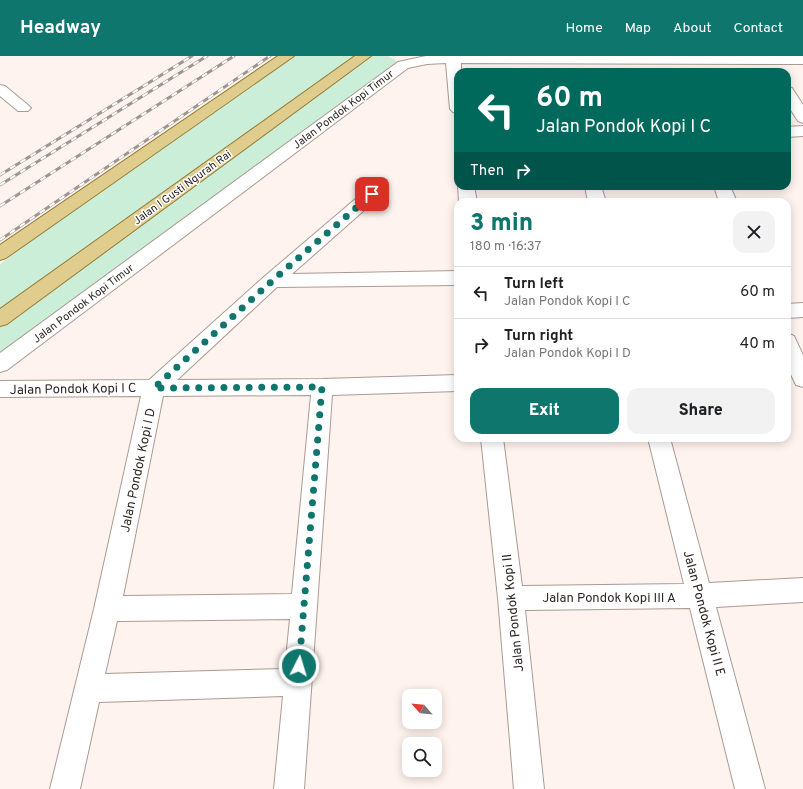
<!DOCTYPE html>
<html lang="en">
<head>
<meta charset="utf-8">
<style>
	body { margin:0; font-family:Overpass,sans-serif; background:#f2f2f2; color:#202124; height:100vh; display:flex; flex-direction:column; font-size:15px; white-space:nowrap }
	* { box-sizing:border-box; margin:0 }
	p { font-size:13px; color:#757577 }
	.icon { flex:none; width:22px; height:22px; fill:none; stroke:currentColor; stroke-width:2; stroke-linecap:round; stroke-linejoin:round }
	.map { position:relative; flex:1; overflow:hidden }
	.side { position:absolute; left:454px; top:142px; width:337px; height:244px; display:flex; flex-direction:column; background:#fff; border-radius:12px; box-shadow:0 2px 10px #0003 }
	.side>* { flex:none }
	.banner { position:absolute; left:454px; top:12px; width:337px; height:122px; border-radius:12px; box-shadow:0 2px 10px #0003; background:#00695c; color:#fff; overflow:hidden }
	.needle { width:26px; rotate:297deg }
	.controls { position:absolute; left:402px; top:633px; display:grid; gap:8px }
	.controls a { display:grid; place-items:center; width:40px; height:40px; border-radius:8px; background:#fff; box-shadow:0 2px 10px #0003; font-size:20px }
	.pin { position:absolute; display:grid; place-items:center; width:34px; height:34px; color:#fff; margin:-17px; border-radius:8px; box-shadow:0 2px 6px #0006 }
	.me { position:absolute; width:44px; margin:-22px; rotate:5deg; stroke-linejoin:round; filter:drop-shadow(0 0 3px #0008) }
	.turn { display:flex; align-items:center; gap:14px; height:84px; padding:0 16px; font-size:18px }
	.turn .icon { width:52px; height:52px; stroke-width:2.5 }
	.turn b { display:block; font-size:28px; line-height:34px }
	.then { display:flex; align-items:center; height:38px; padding:0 16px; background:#0003; gap:8px; font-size:15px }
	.round { display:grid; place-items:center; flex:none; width:42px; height:42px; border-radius:12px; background:#f2f2f2 }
	.overview { display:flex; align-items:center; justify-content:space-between; height:68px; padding:0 16px }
	h1 { font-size:24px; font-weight:800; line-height:30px; color:#0f766e }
	.action { display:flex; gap:8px; margin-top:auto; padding:8px 16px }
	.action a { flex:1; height:46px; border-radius:12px; background:#0f766e; color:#fff; font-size:16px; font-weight:800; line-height:46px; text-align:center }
	.action a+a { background:#f2f2f2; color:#202124 }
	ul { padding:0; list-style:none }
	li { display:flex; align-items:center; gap:12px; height:52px; padding:0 16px; border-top:1px solid #e0e0e0 }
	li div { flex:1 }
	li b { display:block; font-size:15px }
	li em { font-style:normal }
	header { display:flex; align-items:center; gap:24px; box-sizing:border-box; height:56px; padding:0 20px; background:#0f766e; color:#fff }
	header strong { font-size:19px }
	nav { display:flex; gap:22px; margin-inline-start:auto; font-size:14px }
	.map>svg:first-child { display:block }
</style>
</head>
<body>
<header>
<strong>Headway</strong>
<nav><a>Home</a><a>Map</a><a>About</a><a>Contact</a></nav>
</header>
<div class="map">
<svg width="803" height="733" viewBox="0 0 803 733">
	<rect width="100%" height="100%" fill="#fef3ee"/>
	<path fill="#caeed8" d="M 287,0 L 388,0 L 403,9 L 0,308 L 0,208 L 194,65 Z"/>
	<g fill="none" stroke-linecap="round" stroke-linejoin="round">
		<g stroke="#ab9a92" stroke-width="2">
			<g id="minor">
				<path d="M 426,0 L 803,0 L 803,8 L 461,7 L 461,16 L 458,16 L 458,58 L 453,56 L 450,53 L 446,7 L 427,8 L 408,12 L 7,314 L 0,316 L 0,297 L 398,6 Z"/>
				<path d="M 0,29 L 5,30 L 28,49 L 31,52 L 28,55 L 18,55 L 0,40 Z"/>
				<path d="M 787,31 L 792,32 L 803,49 L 803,67 L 798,65 L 787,48 Z"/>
				<path d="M 803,70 L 803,80 L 787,81 L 787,71 Z"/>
				<path d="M 458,129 L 474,130 L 477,146 L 459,146 Z"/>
				<path d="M 585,130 L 601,130 L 606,146 L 588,146 Z"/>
				<path d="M 714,130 L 730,130 L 737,146 L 719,146 Z"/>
				<path d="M 372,133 L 378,134 L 381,138 L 378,142 L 292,218 L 458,215 L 458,229 L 277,231 L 177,324 L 322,323 L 458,319 L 458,335 L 332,339 L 304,733 L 274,733 L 283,640 L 99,646 L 80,733 L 50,733 L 94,553 L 141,340 L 0,341 L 0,325 L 149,324 L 265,220 L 366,134 ZM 311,339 L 292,538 L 123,540 L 163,340 ZM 290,563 L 285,613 L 105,618 L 117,565 Z"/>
				<path d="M 803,247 L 803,261 L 787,262 L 787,248 Z"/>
				<path d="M 787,277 L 794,280 L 803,299 L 803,331 L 796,329 L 787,310 Z"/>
				<path d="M 481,382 L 503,382 L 522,530 L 684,528 L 648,382 L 670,382 L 709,527 L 803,522 L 803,546 L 716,551 L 765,733 L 735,733 L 690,552 L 525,554 L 544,733 L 514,733 L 498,542 Z"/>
			</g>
		</g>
		<g stroke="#947c36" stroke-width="2">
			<g id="major">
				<path d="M 278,0 L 294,0 L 6,202 L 0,204 L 0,189 Z"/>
				<path d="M 355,0 L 371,0 L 7,268 L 0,270 L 0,253 Z"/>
			</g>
		</g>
		<use href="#minor" fill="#fff" fill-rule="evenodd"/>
		<use href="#major" fill="#e0cd8d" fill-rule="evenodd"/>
		<g stroke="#9e9591" stroke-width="3">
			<g id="rail">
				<path d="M 0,119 L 192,0"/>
				<path d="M 0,129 L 207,0"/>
				<path d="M 0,150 L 234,0"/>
				<path d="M 0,184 L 270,0"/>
			</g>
		</g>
		<use href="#rail" stroke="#fff" stroke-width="2" stroke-dasharray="6" stroke-linecap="butt"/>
	</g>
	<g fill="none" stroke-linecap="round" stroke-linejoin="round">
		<path stroke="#0f766e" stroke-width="7" stroke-dasharray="0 12.6" d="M 299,610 L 322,331 L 154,332 L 272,225 L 372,138"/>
	</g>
	<g text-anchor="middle" stroke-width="3" stroke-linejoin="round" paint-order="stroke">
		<g font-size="11" fill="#2d2623" stroke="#fff">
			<text transform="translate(343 53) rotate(-37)" y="4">Jalan Pondok Kopi Timur</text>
			<text transform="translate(182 131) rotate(-36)" y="4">Jalan I Gusti Ngurah Rai</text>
			<text transform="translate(83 247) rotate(-37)" y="4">Jalan Pondok Kopi Timur</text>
		</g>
		<g font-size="13" fill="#2d2623" stroke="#fff">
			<text transform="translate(73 332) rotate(-1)" y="5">Jalan Pondok Kopi I C</text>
			<text transform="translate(137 414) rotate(-78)" y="5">Jalan Pondok Kopi I D</text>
			<text x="609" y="546">Jalan Pondok Kopi III A</text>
			<text transform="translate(512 557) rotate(-96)" y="5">Jalan Pondok Kopi II</text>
			<text transform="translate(705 557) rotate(75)" y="5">Jalan Pondok Kopi II E</text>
		</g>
	</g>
</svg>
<div class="controls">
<a><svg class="needle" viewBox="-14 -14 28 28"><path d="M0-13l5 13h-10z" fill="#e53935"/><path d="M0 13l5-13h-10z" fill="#757577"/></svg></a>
<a><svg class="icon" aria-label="search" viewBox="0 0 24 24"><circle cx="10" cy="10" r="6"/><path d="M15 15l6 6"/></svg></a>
</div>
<div class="pin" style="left:372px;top:138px;background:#d93025"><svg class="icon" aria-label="arrive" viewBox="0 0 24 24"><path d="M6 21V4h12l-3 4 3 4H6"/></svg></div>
<svg class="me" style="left:299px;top:610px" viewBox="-20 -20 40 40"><circle r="17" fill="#0f766e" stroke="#fff" stroke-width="3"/><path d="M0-11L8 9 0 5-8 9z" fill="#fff"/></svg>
<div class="banner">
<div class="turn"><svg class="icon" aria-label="left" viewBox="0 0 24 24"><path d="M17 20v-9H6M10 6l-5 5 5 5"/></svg><div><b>60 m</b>Jalan Pondok Kopi I C</div></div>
<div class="then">Then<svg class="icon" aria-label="right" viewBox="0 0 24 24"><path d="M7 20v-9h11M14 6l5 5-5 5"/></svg></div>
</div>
<section class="side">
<div class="overview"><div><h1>3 min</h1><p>180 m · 16:37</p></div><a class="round"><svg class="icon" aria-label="close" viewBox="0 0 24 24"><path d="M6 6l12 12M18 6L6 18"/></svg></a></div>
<ul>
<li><svg class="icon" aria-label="left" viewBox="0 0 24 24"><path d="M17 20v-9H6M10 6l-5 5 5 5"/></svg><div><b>Turn left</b><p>Jalan Pondok Kopi I C</p></div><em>60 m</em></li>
<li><svg class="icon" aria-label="right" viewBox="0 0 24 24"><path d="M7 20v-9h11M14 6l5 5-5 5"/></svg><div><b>Turn right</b><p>Jalan Pondok Kopi I D</p></div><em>40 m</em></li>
</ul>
<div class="action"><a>Exit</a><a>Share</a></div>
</section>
</div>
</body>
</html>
